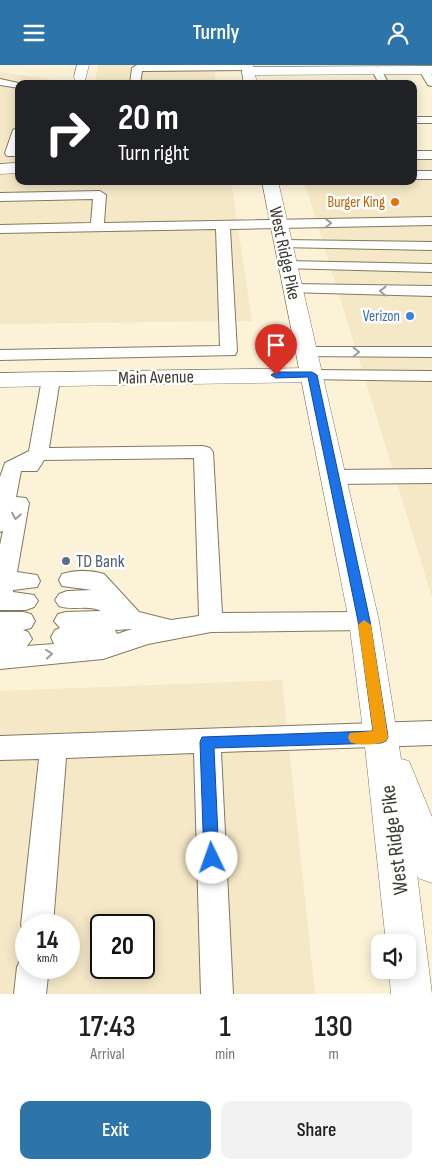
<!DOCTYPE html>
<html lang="en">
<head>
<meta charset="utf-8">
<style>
	body { margin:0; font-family:"Sofia Sans Condensed",sans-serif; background:#f2f2f2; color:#202124; height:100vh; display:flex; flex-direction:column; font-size:19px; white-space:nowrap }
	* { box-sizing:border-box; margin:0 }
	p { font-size:16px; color:#757577 }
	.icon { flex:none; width:28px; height:28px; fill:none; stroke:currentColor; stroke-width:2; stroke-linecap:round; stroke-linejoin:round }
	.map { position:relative; height:929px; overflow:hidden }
	.sheet { display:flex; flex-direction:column; background:#fff; flex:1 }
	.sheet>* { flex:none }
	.guide { position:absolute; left:15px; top:15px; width:402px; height:105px; border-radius:10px; box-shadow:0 2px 12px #0003; background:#202124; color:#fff; overflow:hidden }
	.tools { position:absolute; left:371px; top:869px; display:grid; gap:10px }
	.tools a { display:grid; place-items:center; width:45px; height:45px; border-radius:10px; background:#fff; box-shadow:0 2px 12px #0003; font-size:25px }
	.speed { position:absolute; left:15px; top:849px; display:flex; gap:10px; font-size:25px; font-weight:700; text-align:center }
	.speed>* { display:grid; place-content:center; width:65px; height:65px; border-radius:50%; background:#fff; box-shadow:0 2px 12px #0003; line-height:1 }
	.speed small { font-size:12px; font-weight:400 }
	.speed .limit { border:2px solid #111; border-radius:8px; background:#fff; color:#111 }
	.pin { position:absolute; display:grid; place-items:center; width:42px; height:42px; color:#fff; margin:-51px -21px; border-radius:50% 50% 50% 0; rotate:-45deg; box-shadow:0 0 5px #0007 }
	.pin .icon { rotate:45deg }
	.me { position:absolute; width:55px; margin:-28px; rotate:357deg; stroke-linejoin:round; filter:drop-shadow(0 0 4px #0008) }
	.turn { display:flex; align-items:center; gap:18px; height:105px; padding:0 20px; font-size:22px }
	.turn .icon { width:65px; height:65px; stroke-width:2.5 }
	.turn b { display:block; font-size:35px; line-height:42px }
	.eta { display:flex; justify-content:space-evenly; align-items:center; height:85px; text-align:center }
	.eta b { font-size:30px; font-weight:600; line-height:35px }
	.action { display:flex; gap:10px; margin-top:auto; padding:10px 20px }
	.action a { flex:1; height:58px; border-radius:10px; background:#2d75a9; color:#fff; font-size:20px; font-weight:600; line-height:58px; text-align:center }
	.action a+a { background:#f2f2f2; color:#202124 }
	header { display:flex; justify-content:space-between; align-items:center; height:65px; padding:0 20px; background:#2d75a9; color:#fff; font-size:22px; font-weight:600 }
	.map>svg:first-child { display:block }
</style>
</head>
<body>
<header><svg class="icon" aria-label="menu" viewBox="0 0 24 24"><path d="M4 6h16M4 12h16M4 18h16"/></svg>Turnly<svg class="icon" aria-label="person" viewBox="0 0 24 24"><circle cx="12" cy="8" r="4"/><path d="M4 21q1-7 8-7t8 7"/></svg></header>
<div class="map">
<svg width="432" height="929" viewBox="0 0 432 929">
	<rect width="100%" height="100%" fill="#fcf2d8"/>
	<g fill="#f5e8c7" fill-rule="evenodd">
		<path d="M 98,0 L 214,0 L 216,19 L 95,19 Z"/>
		<path d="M 0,7 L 61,16 L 62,19 L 19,19 L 19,116 L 231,116 L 252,256 L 0,259 Z"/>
		<path d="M 414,85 L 432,85 L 432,532 L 304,116 L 414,116 Z"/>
		<path d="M 282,615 L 315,929 L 0,929 L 0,626 ZM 26,860 L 69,860 L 69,902 L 26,902 ZM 101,860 L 144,860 L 144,902 L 101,902 Z"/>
	</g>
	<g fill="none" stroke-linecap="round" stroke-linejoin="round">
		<g stroke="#827961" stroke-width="2">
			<g id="lane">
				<path d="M 137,0 L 251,0 L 253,2 L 248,5 L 142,6 L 140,19 L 130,19 L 132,3 Z"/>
				<path d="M 377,2 L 380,3 L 389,19 L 379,19 L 372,5 Z"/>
				<path d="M 424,2 L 427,3 L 432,10 L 432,21 L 428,20 L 419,5 Z"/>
				<path d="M 0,14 L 23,19 L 19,19 L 19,23 L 0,20 Z"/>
				<rect x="414" y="52" width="18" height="6"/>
				<path d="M 19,62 L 17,88 L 15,91 L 7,91 L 5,88 L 13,65 Z"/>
				<rect x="414" y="86" width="18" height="8"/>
				<rect x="414" y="106" width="18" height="8"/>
				<path d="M 100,126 L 106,130 L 104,158 L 432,152 L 432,160 L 230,164 L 237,286 L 235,290 L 0,295 L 0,285 L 220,281 L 216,164 L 0,168 L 0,160 L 91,158 L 93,134 L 0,136 L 0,128 Z"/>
				<path d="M 284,175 L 432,177 L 432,185 L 279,182 L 277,179 L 279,176 Z"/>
				<path d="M 287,196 L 432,199 L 432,207 L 282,203 L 280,200 L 282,197 Z"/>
				<path d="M 292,219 L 432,221 L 432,231 L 287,227 L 284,224 L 287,221 Z"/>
				<path d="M 307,282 L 432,282 L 432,292 L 301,291 L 299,287 L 301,283 Z"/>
				<path d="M 312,305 L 432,306 L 432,316 L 306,314 L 303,310 L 306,306 Z"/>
				<path d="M 51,309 L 57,310 L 60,314 L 49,383 L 203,381 L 210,383 L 213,387 L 222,548 L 364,547 L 372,549 L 376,556 L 372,563 L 364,565 L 211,567 L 148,579 L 103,594 L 0,604 L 0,547 L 23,547 L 31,549 L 35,556 L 31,563 L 23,565 L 28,567 L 32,574 L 27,581 L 54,579 L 51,572 L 55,565 L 60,563 L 54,556 L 58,549 L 66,547 L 101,546 C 90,539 72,546 59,541 L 55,535 L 59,529 L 67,526 L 92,525 L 62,521 L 59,515 L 62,509 C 75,505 91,505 104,509 L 139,547 L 171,555 L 199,551 L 194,393 L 44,395 L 37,406 L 21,406 L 16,432 L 26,433 L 29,438 L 17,507 L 37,510 L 40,516 L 37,522 L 13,525 L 13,527 L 34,530 L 38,536 L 34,542 L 26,545 L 0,545 L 0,480 L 3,466 L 0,467 L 0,412 L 5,398 L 29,386 L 42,314 L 45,310 ZM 132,564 L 117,569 L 115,565 Z"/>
				<path d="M 432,404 L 432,418 L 333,419 L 326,417 L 323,412 L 326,407 L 333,405 Z"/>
				<path d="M 432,656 L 432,680 L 221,687 L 233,929 L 201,929 L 194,688 L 66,693 L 53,860 L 26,860 L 26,871 L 21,860 L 39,694 L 0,695 L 0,671 Z"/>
				<path d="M 26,889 L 26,902 L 49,902 L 46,929 L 14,929 L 17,902 L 22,891 Z"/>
			</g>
		</g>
		<g stroke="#827961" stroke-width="1">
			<g id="street">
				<path d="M 77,0 L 89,0 L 85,15 L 75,15 L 74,12 Z"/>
				<path d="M 432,1 L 432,9 L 248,10 L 242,6 L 248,2 Z"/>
				<path d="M 19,98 L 19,108 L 0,109 L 0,99 Z"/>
				<path d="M 312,303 L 320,305 L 323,310 L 320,315 L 312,317 L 0,322 L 0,308 Z"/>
			</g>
		</g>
		<g stroke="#827961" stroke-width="1">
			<g id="primary">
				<path d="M 241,0 L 253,0 L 257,19 L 244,19 Z"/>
				<path d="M 262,116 L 278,116 L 379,556 L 401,694 L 409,696 L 432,752 L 432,818 L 418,813 L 417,809 L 432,929 L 391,929 L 389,905 L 408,905 L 408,878 L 386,878 L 364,672 L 349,556 Z"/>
			</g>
		</g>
		<use href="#lane" fill="#fff" fill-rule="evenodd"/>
		<use href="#street" fill="#fff" fill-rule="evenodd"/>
		<use href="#primary" fill="#fff" fill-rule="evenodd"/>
	</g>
	<defs><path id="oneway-chevron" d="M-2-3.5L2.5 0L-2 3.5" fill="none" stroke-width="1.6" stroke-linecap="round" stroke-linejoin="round" transform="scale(1.25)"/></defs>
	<g stroke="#9e9c96">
		<use href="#oneway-chevron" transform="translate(328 158) rotate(-1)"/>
		<use href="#oneway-chevron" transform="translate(383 226) rotate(-179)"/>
		<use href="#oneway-chevron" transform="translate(356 287)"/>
		<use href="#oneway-chevron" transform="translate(16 451) rotate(101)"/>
		<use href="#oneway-chevron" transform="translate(49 589) rotate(-5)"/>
	</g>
	<path fill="#1a73e8" stroke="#114b97" d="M 312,307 L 317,310 L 370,556 L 388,672 L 386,676 L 381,678 L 214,683 L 219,793 L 217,799 L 212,801 L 206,799 L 204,793 L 200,677 L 202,672 L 373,666 L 358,556 L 308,312 L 276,313 L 271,310 L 276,307 Z"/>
	<path fill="#f59e0b" d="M 364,555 L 371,560 L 388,672 L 386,676 C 377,680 360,681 350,677 L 348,672 L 350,668 L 373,666 L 358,560 Z"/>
	<circle fill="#e8710a" stroke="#fff" stroke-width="2" cx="395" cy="137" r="5"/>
	<circle fill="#3f7fe0" stroke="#fff" stroke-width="2" cx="410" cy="251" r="5"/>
	<circle fill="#5c6f8a" stroke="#fff" stroke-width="2" cx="66" cy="496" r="5"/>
	<g text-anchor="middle" stroke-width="5" stroke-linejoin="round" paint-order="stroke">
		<g font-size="15" fill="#c56008" stroke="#fff" text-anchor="end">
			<text x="385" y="142">Burger King</text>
		</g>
		<g font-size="15" fill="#366cbe" stroke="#fff" text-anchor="end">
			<text x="400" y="256">Verizon</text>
		</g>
		<g font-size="18" fill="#3c382e" stroke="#fff">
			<text transform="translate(285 188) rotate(78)" y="6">West Ridge Pike</text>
			<text transform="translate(156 312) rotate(-1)" y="6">Main Avenue</text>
		</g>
		<g font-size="18" fill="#4e5e75" stroke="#fff" text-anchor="start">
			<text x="76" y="502">TD Bank</text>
		</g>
		<g font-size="21" fill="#3c382e" stroke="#fff">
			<text transform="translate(394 775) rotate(-97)" y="7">West Ridge Pike</text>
		</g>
	</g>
</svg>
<div class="tools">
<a><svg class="icon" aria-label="sound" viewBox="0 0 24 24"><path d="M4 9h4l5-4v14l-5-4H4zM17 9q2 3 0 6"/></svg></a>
</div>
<div class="speed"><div>14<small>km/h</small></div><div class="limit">20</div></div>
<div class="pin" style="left:276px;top:310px;background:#d93025"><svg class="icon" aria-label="arrive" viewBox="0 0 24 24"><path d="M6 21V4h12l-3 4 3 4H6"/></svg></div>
<svg class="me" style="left:212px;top:793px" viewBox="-20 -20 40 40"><circle r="19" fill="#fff"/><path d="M0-13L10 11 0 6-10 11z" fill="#1a73e8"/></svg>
<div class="guide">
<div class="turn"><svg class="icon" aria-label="right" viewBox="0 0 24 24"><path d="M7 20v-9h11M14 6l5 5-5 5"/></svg><div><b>20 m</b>Turn right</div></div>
</div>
</div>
<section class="sheet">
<div class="eta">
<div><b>17:43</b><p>Arrival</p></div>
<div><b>1</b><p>min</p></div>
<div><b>130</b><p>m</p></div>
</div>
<div class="action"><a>Exit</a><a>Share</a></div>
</section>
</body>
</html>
